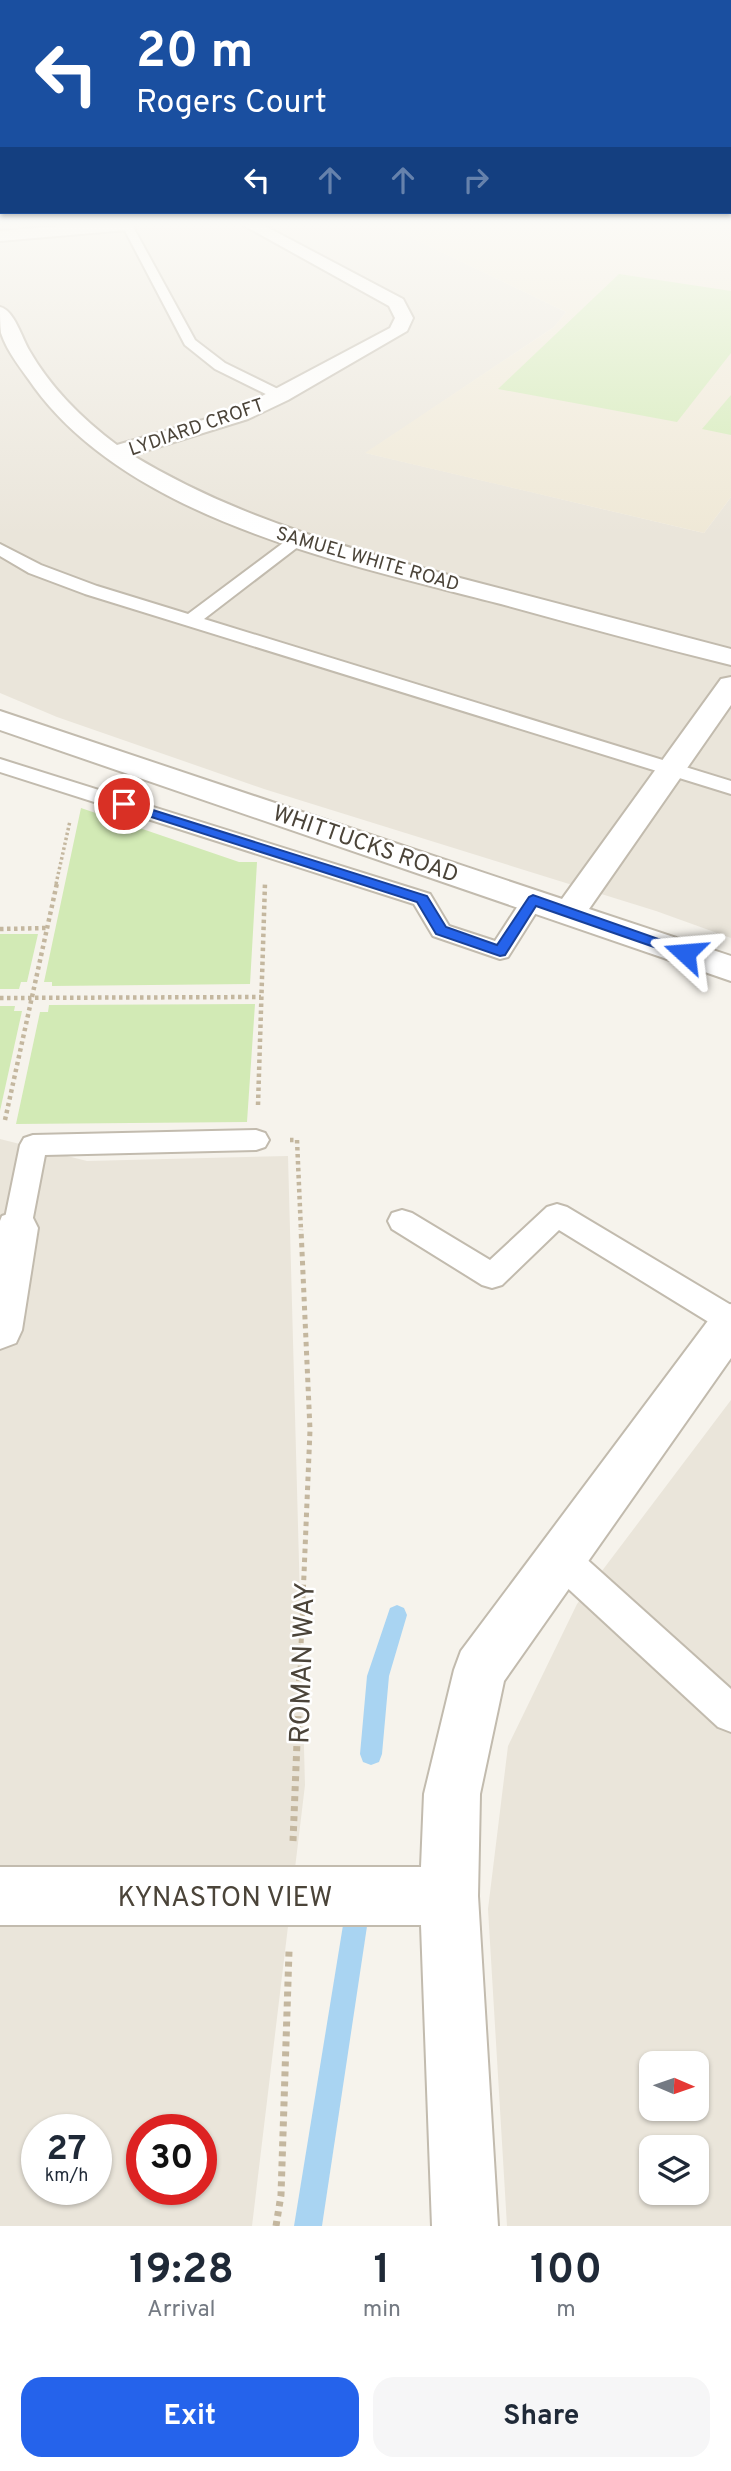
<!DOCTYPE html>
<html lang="en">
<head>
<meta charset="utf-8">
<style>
	body { margin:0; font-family:Overpass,sans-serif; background:#f6f6f7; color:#1f2937; height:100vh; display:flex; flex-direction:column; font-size:26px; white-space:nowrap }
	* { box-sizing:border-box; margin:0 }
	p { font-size:23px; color:#747a83 }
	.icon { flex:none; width:38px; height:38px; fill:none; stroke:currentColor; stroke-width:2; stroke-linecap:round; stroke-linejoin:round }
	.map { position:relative; height:2226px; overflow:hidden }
	.details { display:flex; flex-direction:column; background:#fff; flex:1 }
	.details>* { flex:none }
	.hud { position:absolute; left:0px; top:0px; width:732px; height:214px; box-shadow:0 2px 5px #0004; background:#1a4fa0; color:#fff; overflow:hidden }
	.needle { width:46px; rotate:92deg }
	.tools { position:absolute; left:639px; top:2051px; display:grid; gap:14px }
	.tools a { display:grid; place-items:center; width:70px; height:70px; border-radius:14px; background:#fff; box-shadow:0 2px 5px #0004; font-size:35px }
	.speed { position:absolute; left:21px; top:2114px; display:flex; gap:14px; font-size:35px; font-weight:700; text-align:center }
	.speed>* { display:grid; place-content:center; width:91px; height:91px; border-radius:50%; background:#fff; box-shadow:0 2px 5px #0004; line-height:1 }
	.speed small { font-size:18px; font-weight:400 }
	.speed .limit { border:10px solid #d22; background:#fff; color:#111 }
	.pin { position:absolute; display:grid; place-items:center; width:60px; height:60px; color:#fff; margin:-30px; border:4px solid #fff; border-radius:50%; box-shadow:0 2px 7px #0007 }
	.me { position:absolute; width:77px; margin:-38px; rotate:289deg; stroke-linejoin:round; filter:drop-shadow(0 0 5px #0008) }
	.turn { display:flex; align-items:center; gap:24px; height:147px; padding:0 21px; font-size:32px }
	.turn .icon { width:91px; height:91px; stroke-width:2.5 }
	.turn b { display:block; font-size:49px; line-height:60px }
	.lanes { display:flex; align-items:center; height:66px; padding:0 21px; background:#0003; justify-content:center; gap:35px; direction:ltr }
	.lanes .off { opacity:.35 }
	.eta { display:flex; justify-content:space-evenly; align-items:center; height:119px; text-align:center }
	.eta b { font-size:42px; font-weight:700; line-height:49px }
	.cta { display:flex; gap:14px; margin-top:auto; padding:14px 21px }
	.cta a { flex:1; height:80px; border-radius:21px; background:#2563eb; color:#fff; font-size:28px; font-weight:700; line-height:80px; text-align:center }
	.cta a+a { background:#f6f6f7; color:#1f2937 }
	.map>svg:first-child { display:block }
</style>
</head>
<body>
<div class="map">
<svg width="731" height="2226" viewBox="0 0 731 2226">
	<rect width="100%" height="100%" fill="#f6f3ec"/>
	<g fill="#eae5da" fill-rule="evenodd">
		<path d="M 0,225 L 385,225 L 566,312 L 554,327 L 366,453 L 704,533 L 731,497 L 731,938 L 656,911 L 264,789 L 57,717 L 0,693 Z"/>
		<path d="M 0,1139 L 87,1161 L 288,1156 L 305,1785 L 252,2226 L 0,2226 ZM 37,2130 L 96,2130 L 96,2189 L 37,2189 ZM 142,2130 L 201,2130 L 201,2189 L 142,2189 Z"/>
		<path d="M 731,1400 L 731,2226 L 507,2226 L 488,1909 L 508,1746 L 577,1604 ZM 651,2063 L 696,2063 L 696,2109 L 651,2109 ZM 651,2147 L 696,2147 L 696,2193 L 651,2193 Z"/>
	</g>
	<path fill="#efe8d6" d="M 385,225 L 731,225 L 731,497 L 704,533 L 365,453 L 554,327 L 566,312 Z"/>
	<g fill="#d2eab5">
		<path d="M 619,274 L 731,291 L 731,353 L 677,422 L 498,389 Z"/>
		<path d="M 731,395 L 731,435 L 702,429 Z"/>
		<path d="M 81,808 L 239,862 L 257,862 L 250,984 L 52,986 L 52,982 L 44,982 Z"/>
		<path d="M 0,934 L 38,934 L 27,982 L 21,982 L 19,989 L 0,989 Z"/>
		<path d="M 255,1004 L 247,1122 L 16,1124 L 40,1012 L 48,1012 L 49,1005 Z"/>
		<path d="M 0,1006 L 15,1006 L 14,1011 L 22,1011 L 0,1111 Z"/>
	</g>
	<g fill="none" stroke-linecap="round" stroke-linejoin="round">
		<g fill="#a9d4f2" fill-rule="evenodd">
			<path d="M 397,1605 L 404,1608 L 407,1615 L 389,1676 L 382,1754 L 379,1762 L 371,1765 L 363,1762 L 360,1754 L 367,1676 L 390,1608 Z"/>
			<path d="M 357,1901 L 365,1905 L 369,1913 L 322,2226 L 294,2226 L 345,1913 L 349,1905 Z"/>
		</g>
		<g stroke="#c2bbae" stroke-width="4">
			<g id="lane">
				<path d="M 122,225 L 132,225 L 195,340 L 225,363 L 286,393 L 286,399 L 276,399 L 215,369 L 185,345 Z"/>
				<path d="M 297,535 L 305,540 L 303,543 L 204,619 L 731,781 L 731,794 L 85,594 L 29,573 L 0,556 L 0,544 L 41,565 L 97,586 L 188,614 L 291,537 Z"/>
				<path d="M 0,759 L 430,894 L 449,926 L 495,941 L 525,895 L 533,893 L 541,895 L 544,900 L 508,957 L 500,959 L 433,936 L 414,904 L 0,772 Z"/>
				<path d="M 256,1130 L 265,1133 L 269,1140 L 265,1147 L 256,1150 L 45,1155 L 31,1228 L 27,1236 L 17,1239 L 7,1236 L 3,1228 L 20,1145 L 24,1138 L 33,1135 Z"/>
				<path d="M 557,1204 L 567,1207 L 731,1305 L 731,1333 L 720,1329 L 559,1230 L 502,1285 L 492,1288 L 482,1285 L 392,1229 L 388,1221 L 392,1213 L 402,1210 L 412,1213 L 490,1260 L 547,1207 Z"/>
				<path d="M 560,1541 L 572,1546 L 731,1689 L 731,1732 L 718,1727 L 548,1570 L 543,1558 L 548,1546 Z"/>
			</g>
		</g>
		<g stroke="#c2bbae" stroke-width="4">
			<g id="street">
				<path d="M 73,225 L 135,225 L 127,230 L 0,241 L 0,231 Z"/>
				<path d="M 243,225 L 263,225 L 403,299 L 413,318 L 407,331 L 288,400 L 248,419 L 132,455 C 239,520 358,552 479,583 C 563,605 647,627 731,649 L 731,665 C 654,646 577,625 501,604 C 348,564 132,521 34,387 C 23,371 7,352 1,333 C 0,325 0,315 0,307 C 14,310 22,338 29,350 C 51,388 82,419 117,445 L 234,411 L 390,328 L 395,318 L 389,306 Z"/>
				<path d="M 731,677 L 731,705 L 589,909 L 731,956 L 731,981 L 0,730 L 0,711 L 562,899 L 721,679 Z"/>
				<path d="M 17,1211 L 32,1216 L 38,1228 L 22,1330 L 16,1343 L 0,1349 L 0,1221 L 2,1216 Z"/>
				<path d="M 731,1304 L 731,1358 L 504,1681 L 480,1794 L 478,1896 L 498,2226 L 432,2226 L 421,1925 L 0,1925 L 0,1867 L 421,1867 L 424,1794 L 454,1670 L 461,1651 L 716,1310 Z"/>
			</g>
		</g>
		<path stroke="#c4b79f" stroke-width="3.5" stroke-dasharray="2.5 2.5" stroke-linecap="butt" d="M 56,884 L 70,821"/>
		<g stroke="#c4b79f" stroke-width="4.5" stroke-dasharray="3.5 3.5" stroke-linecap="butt">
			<path d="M 0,929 L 47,928"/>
			<path d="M 0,998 L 261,997"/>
			<path d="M 258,1105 L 265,883"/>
			<path d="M 5,1120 L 57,883"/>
			<path d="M 290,1140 L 297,1140 L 301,1231"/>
		</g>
		<path stroke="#c4b79f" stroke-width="5" stroke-dasharray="4.5 4.5" stroke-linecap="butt" d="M 300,1670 L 310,1430 L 301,1229"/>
		<g stroke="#c4b79f" stroke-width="7" stroke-dasharray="5 5" stroke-linecap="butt">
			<path d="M 293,1841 L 300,1668"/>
			<path d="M 276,2226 L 281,2195 L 289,1951"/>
		</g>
		<use href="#lane" fill="#fff" fill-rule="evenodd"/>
		<use href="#street" fill="#fff" fill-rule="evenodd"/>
	</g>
	<linearGradient id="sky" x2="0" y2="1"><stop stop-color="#8fc1ec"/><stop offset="0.42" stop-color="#fbfaf6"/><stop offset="1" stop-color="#fbfaf6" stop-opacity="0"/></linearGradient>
	<rect width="731" height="536" fill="url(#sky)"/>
	<path fill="#2563eb" stroke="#184099" stroke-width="2" d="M 124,801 L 427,896 L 446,927 L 497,945 L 529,897 L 533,895 L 690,950 L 692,953 L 685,958 L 680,956 L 536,906 L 505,955 L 500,956 L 436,934 L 417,902 L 120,807 L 120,802 Z"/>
	<g text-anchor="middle" stroke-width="5" stroke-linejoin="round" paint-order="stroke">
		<g font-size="19" fill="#4b4439" stroke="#fff">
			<text transform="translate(196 426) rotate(-19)" y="7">LYDIARD CROFT</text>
			<text transform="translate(368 558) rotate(16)" y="7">SAMUEL WHITE ROAD</text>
		</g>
		<g font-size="23" fill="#4b4439" stroke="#fff">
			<text transform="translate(366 843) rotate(19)" y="8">WHITTUCKS ROAD</text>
		</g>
		<g font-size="28" fill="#4b4439" stroke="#fff">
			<text transform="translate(301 1663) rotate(-88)" y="10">ROMAN WAY</text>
			<text x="225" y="1906">KYNASTON VIEW</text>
		</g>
	</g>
</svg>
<div class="tools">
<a><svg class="needle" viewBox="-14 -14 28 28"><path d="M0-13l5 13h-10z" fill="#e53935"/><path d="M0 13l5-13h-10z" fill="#747a83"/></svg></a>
<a><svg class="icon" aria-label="layers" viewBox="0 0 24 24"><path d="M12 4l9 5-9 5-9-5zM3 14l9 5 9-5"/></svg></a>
</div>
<div class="speed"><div>27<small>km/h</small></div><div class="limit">30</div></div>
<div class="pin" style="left:124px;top:804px;background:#d93025"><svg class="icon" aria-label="arrive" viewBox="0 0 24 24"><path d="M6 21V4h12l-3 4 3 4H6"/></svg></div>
<svg class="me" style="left:685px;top:953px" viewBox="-20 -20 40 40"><path d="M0-17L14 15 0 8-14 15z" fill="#2563eb" stroke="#fff" stroke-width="4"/></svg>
<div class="hud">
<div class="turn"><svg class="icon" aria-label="left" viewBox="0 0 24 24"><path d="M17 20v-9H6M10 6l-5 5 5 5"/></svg><div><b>20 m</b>Rogers Court</div></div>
<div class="lanes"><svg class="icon" aria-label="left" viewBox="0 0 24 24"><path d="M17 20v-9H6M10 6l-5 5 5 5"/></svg><svg class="icon off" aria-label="ahead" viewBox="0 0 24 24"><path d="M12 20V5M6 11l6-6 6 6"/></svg><svg class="icon off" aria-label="ahead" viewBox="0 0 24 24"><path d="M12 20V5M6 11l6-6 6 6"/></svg><svg class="icon off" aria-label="right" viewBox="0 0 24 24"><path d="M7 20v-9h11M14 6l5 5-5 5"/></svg></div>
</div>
</div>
<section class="details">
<div class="eta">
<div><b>19:28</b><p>Arrival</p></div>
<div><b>1</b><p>min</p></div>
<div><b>100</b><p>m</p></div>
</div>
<div class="cta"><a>Exit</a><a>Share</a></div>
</section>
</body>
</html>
